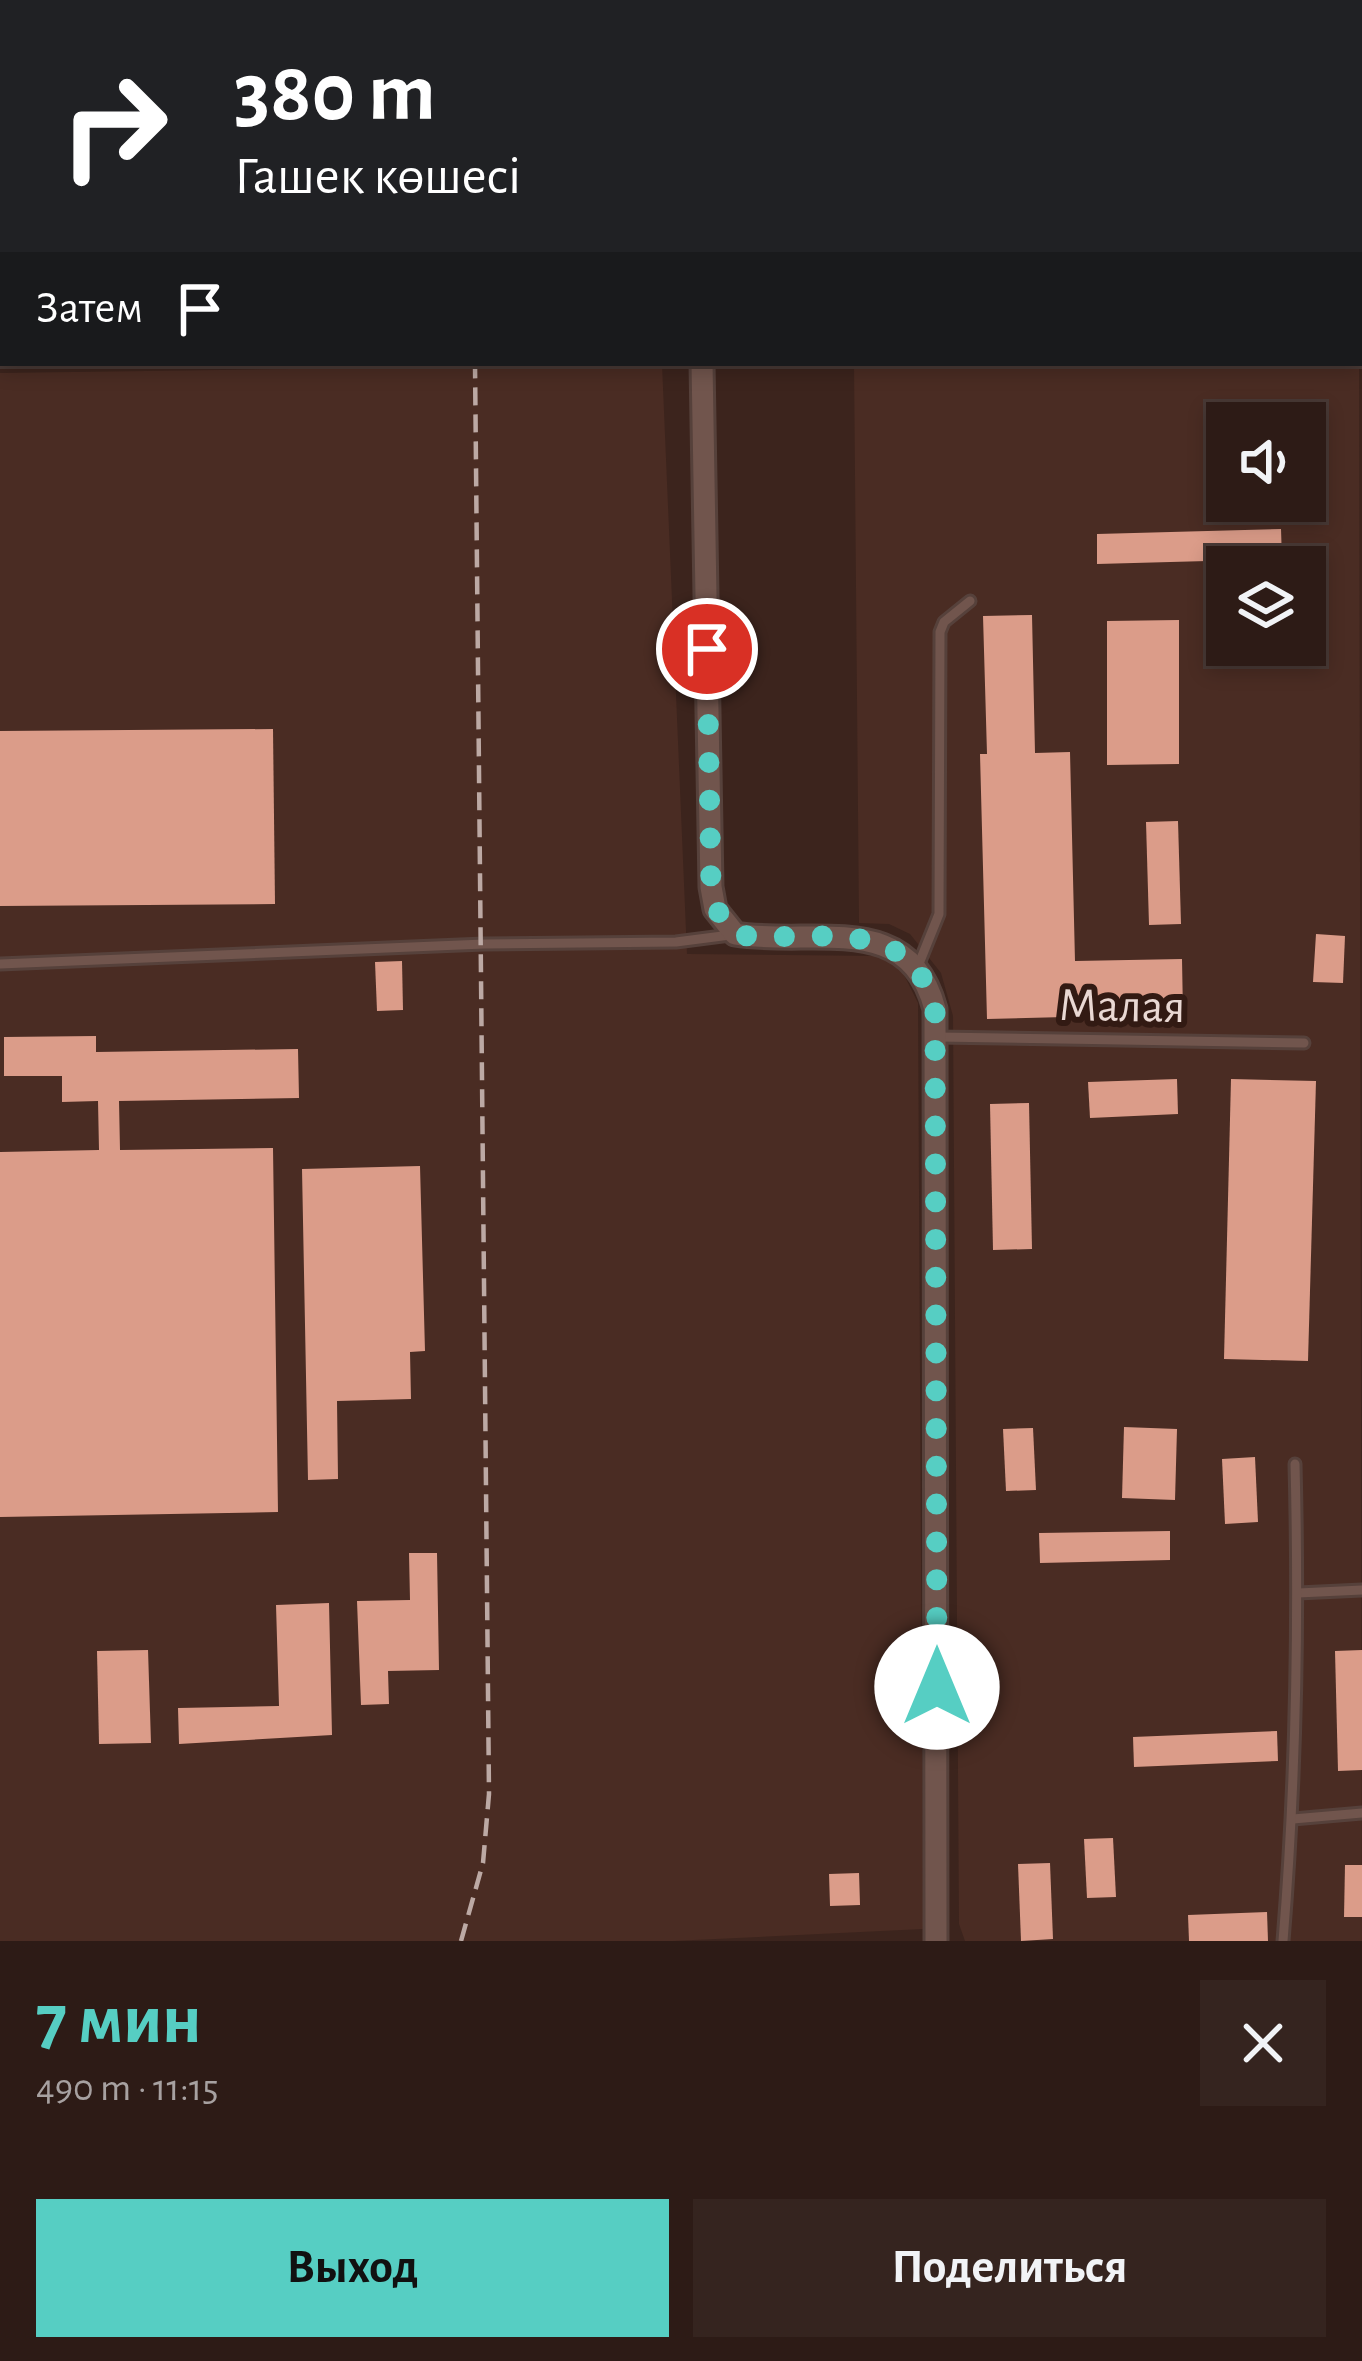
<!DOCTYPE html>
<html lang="ru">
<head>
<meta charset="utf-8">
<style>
	body { margin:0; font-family:"Alegreya Sans",sans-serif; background:#35241f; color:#f1f3f6; height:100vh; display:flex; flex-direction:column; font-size:45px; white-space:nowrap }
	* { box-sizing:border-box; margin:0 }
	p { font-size:39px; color:#a7a1a1 }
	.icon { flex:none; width:66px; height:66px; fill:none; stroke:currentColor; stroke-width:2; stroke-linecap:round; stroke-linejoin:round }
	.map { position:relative; height:1941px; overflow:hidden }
	.panel { display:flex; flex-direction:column; background:#2d1b16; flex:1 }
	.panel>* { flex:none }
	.top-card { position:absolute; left:0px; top:0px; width:1362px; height:366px; box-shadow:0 6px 18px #0003,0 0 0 3px #483935; background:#202124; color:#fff; overflow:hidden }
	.fabs { position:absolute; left:1206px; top:402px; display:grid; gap:24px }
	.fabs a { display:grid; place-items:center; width:120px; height:120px; border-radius:0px; background:#2d1b16; box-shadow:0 6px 18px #0003,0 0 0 3px #483935; font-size:60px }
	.pin { position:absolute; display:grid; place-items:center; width:102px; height:102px; color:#fff; margin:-51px; border:6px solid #fff; border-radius:50%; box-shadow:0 3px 12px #0007 }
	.me { position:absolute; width:132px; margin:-66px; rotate:0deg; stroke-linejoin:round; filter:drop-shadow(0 0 9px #0008) }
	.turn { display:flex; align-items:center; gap:42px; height:252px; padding:0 36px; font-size:54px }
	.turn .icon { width:156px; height:156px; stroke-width:2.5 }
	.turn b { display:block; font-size:84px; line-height:102px }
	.then { display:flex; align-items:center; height:114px; padding:0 36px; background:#0003; gap:24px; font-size:45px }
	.round { display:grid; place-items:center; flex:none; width:126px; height:126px; border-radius:0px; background:#35241f }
	.head { display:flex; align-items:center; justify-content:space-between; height:204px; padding:0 36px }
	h1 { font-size:72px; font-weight:700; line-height:90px; color:#56cec3 }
	.action { display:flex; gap:24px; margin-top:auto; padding:24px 36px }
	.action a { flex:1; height:138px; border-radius:0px; background:#56cec3; color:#111; font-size:48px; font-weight:700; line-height:138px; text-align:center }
	.action a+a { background:#35241f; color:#f1f3f6 }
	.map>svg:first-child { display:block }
</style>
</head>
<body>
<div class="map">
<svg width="1362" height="1941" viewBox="0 0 1362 1941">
	<rect width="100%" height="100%" fill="#3c241d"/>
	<g fill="#4a2c23" fill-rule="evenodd">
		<path d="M 0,0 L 639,0 L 640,3 L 3,3 L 0,313 Z"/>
		<path d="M 1359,322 L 1362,1941 L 965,1941 L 959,1924 L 953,1016 L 941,973 L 910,934 L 889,924 L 859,923 L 854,363 L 1359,363 ZM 1227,423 L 1305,423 L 1305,501 L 1227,501 ZM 1227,567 L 1305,567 L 1305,645 L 1227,645 Z"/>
		<path d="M 662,364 L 687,954 L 879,956 L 902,971 L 918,1003 L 923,1929 L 673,1941 L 0,1941 L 0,373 Z"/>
	</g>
	<g fill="#db9c89">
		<path d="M 1281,529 L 1282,559 L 1097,564 L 1097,534 Z"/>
		<path d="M 1032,615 L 1035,753 L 1070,752 L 1075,961 L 1182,959 L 1183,1014 L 987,1019 L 980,754 L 987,754 L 983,616 Z"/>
		<path d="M 1179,620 L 1179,764 L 1107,765 L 1107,621 Z"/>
		<path d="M 273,729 L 275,904 L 0,906 L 0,731 Z"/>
		<path d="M 1178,821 L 1181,924 L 1149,925 L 1146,822 Z"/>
		<path d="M 1316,934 L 1345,936 L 1343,983 L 1313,982 Z"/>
		<path d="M 402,961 L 403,1010 L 377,1011 L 375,962 Z"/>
		<path d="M 96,1036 L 96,1052 L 298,1049 L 299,1098 L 119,1101 L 120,1150 L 273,1148 L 278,1512 L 0,1517 L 0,1152 L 99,1150 L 98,1101 L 62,1102 L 62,1076 L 4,1076 L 4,1037 Z"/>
		<path d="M 1177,1079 L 1178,1114 L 1090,1118 L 1088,1082 Z"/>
		<path d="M 1231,1079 L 1316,1081 L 1308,1361 L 1224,1359 Z"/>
		<path d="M 1029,1103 L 1032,1249 L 993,1250 L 990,1104 Z"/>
		<path d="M 420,1166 L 425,1351 L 410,1352 L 411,1399 L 337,1401 L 338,1479 L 308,1480 L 302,1169 Z"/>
		<path d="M 1124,1427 L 1177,1429 L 1175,1500 L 1122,1498 Z"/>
		<path d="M 1033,1428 L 1036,1490 L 1006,1491 L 1003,1429 Z"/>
		<path d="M 1255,1457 L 1258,1522 L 1225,1524 L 1222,1459 Z"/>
		<path d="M 1170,1531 L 1170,1560 L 1040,1563 L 1039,1533 Z"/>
		<path d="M 409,1553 L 437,1553 L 439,1670 L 388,1671 L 389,1704 L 361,1705 L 357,1601 L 410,1600 Z"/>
		<path d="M 329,1603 L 332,1735 L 179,1744 L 178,1708 L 279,1706 L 276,1605 Z"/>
		<path d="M 148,1650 L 151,1743 L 99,1744 L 97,1651 Z"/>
		<path d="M 1362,1650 L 1362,1770 L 1338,1771 L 1335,1651 Z"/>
		<path d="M 1277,1731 L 1278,1761 L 1134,1767 L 1133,1737 Z"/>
		<path d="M 1113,1838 L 1116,1897 L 1087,1898 L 1084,1839 Z"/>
		<path d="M 1050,1863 L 1053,1939 L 1021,1941 L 1018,1864 Z"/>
		<path d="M 1345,1865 L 1362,1865 L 1362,1917 L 1344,1917 Z"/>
		<path d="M 859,1873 L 860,1905 L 830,1906 L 829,1874 Z"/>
		<path d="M 1267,1912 L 1268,1941 L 1189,1941 L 1188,1915 Z"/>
	</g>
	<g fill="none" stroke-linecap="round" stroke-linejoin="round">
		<g stroke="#56413b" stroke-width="15">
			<g id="service">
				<path d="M 181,0 L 181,3"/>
				<path d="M 0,58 L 3,58"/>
				<path d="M 0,964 L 484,944 L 676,942 L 730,935"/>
				<path d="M 918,966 L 939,914 L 940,632 L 944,622 L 970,601"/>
				<path d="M 938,1037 L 1304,1043"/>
				<path d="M 1298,1593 L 1362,1590"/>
				<path d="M 1293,1819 L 1362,1813"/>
				<path d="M 1283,1941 C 1296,1782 1299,1623 1295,1464"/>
			</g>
		</g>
		<g stroke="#56413b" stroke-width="27">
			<path id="tertiary" d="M 702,363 L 711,887 L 715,909 L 735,934 C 814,947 909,909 935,1009 L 936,1941"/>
		</g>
		<g stroke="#56413b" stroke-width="30">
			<g id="secondary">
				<path d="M 1359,305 L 1362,305"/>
				<path d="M 0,342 L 3,342"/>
			</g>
		</g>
		<path stroke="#77615b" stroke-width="3" stroke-dasharray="12 6" stroke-linecap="butt" d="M 707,3 L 709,0"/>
		<use href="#service" stroke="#71554d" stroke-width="9"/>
		<use href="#tertiary" stroke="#71554d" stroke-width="21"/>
		<use href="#secondary" stroke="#71554d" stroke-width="24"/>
		<g stroke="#bca9a4" stroke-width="4.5" stroke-dasharray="18 9" stroke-linecap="butt">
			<path d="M 477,3 L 477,0"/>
			<path d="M 461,1941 L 483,1863 L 489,1794 L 475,363"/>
		</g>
	</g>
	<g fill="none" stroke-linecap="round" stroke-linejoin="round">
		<path stroke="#56cec3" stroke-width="21" stroke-dasharray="0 37.8" d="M 707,649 L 711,887 C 717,914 724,932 752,937 C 827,938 912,919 935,1009 L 937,1687"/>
	</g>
	<g text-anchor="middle" stroke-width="12" stroke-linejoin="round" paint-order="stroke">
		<g font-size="48" fill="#e9d8d3" stroke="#321a13">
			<text transform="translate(1122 1004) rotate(1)" y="17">Малая</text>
		</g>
	</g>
</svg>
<div class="fabs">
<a><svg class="icon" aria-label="sound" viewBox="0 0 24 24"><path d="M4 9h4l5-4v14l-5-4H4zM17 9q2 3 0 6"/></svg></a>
<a><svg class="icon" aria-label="layers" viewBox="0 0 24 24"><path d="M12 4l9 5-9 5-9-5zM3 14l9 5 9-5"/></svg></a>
</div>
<div class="pin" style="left:707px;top:649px;background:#d93025"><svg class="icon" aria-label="arrive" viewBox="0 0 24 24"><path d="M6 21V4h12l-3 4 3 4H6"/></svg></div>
<svg class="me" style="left:937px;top:1687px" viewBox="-20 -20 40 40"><circle r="19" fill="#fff"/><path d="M0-13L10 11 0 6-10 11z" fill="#56cec3"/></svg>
<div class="top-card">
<div class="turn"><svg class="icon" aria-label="right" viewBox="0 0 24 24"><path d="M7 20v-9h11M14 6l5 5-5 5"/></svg><div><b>380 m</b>Гашек көшесі</div></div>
<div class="then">Затем<svg class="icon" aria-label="arrive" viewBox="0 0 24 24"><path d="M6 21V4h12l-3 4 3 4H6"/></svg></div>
</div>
</div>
<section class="panel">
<div class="head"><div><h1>7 мин</h1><p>490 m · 11:15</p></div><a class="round"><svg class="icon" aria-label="close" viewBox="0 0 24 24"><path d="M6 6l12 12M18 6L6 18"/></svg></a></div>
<div class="action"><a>Выход</a><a>Поделиться</a></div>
</section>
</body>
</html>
